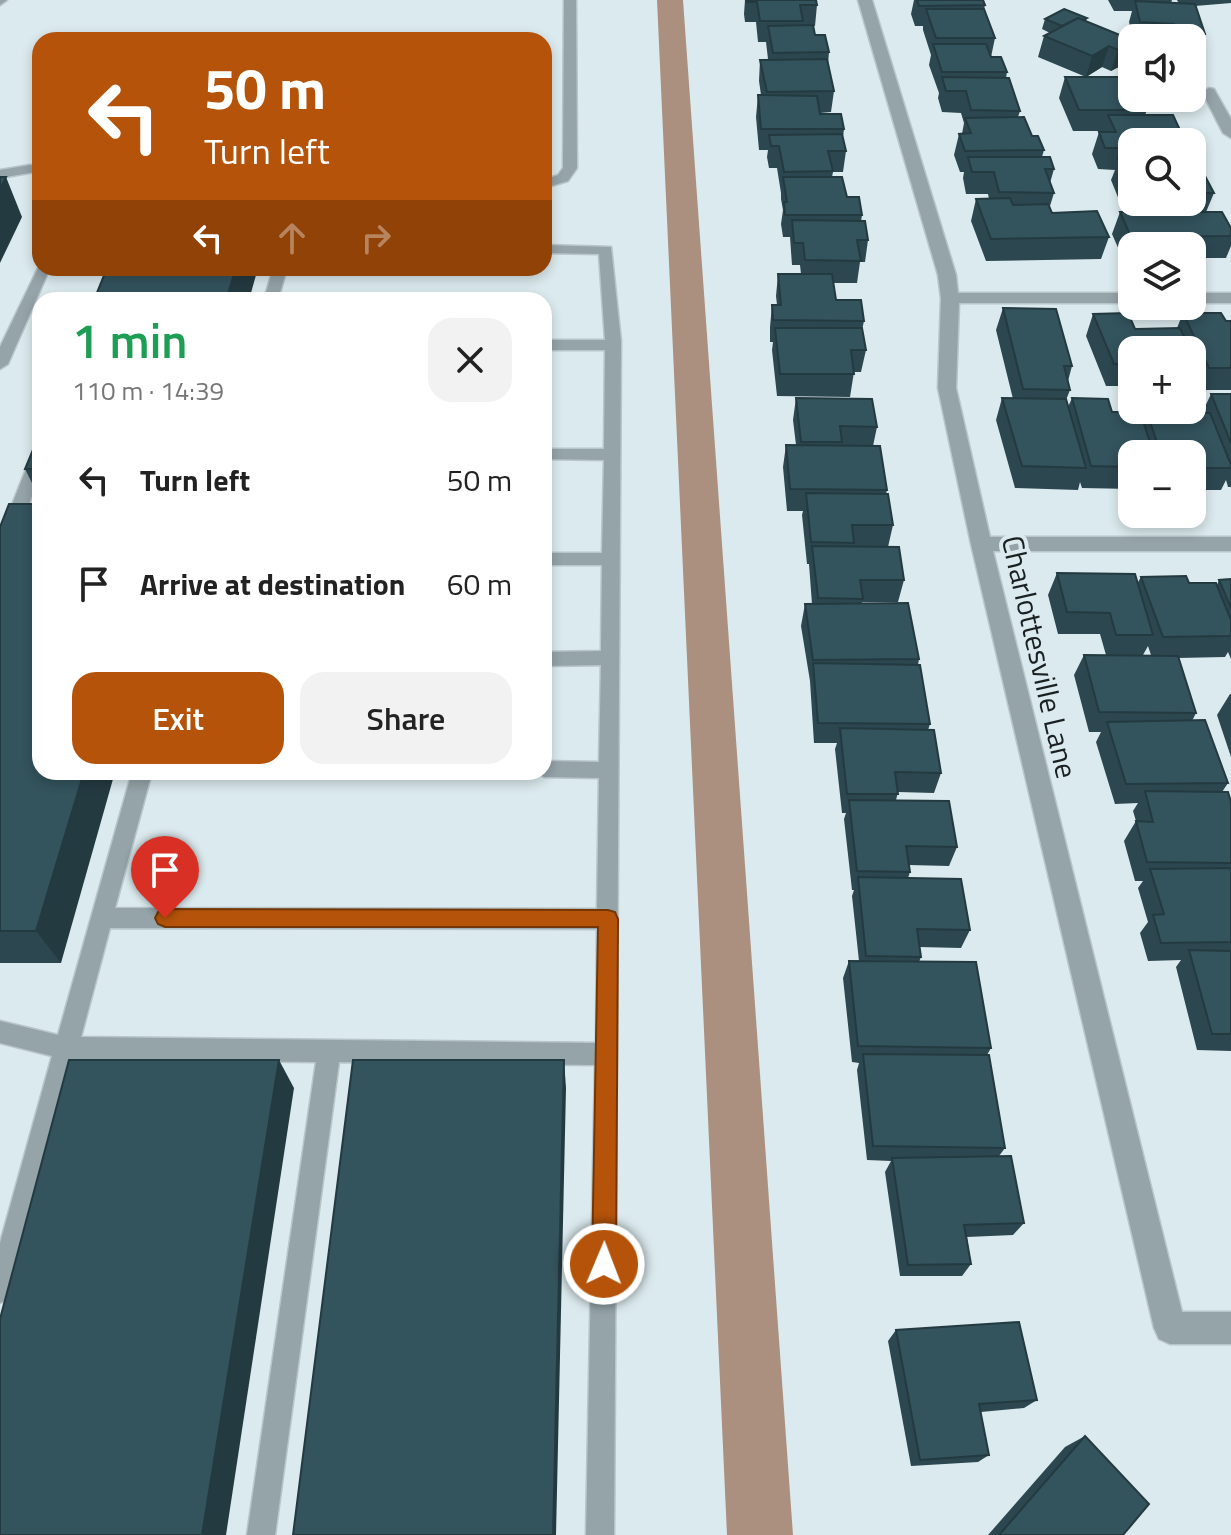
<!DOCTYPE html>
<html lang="en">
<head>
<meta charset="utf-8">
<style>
	body { margin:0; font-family:"Titillium Web",sans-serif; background:#f2f2f2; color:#222; height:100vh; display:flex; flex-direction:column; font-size:30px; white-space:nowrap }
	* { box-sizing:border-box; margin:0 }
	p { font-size:26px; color:#767676 }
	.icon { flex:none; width:44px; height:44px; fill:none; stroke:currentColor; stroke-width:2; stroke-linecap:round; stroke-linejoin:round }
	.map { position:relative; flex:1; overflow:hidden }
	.details { position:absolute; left:32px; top:292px; width:520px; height:488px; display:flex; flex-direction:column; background:#fff; border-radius:24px; box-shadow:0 4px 12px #0003 }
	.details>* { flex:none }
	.hud { position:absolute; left:32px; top:32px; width:520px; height:244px; border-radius:24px; box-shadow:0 4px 12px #0003; background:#b45309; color:#fff; overflow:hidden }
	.fabs { position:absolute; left:1118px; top:24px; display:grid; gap:16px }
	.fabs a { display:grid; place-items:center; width:88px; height:88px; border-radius:16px; background:#fff; box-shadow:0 4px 12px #0003; font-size:40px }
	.pin { position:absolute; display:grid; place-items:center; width:68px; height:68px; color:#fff; margin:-82px -34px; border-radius:50% 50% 50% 0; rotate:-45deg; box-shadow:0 0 8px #0007 }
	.pin .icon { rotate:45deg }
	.me { position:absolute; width:88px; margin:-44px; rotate:1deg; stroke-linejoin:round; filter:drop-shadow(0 0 6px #0008) }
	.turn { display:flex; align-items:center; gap:28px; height:168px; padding:0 40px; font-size:36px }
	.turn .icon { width:104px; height:104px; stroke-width:2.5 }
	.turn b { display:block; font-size:56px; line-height:68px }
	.lanes { display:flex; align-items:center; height:76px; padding:0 40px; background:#0003; justify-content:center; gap:40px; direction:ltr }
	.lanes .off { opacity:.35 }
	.round { display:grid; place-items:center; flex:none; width:84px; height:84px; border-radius:24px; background:#f2f2f2 }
	.overview { display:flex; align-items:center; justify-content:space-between; height:136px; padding:0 40px }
	h1 { font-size:48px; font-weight:600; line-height:60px; color:#1e9e55 }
	.action { display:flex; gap:16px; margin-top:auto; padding:16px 40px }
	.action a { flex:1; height:92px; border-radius:24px; background:#b45309; color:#fff; font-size:32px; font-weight:600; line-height:92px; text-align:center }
	.action a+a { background:#f2f2f2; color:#222 }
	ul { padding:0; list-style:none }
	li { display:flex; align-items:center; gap:24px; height:104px; padding:0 40px }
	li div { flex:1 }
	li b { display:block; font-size:30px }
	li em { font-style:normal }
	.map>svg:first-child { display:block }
</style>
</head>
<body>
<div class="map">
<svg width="1231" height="1535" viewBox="0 0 1231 1535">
	<rect width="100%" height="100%" fill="#dbeaee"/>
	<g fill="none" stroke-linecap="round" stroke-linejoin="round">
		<path fill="#ab907f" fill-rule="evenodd" d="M 657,0 L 683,0 L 793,1535 L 727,1535 Z"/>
		<g stroke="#b8c6c9" stroke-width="3">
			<g id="service">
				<path d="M 0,0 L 7,0 L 0,5 Z"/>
				<path d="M 564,0 L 576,0 L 577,168 L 568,181 L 544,188 L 544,180 L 558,175 L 563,168 Z"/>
				<path d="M 30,165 L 35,166 L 35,172 L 0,178 L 0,170 Z"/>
				<path d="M 544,245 L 611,247 L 621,341 L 614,1535 L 586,1535 L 595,1065 L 339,1062 L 275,1535 L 247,1535 L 316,1062 L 75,1059 L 13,1290 L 9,1299 L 0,1303 L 0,1243 L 52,1056 L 0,1043 L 0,1021 L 58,1035 L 132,772 L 152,772 L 115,908 L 597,909 L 599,778 L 544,777 L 536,772 L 544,772 L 544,761 L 599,762 L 601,665 L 544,666 L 544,652 L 601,651 L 602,565 L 544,565 L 544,553 L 602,553 L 604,460 L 544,459 L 544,449 L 604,449 L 605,350 L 544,350 L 544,340 L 605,340 L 599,254 L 544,253 ZM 110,928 L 597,929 L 596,1043 L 81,1037 Z"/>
				<path d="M 40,264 L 40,268 L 50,268 L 8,364 L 0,369 L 0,347 Z"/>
				<path d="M 273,268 L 287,268 L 278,300 L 264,300 Z"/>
				<path d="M 40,449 L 40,475 L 9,557 L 0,563 L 0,535 L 32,454 Z"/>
			</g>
		</g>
		<g stroke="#b8c6c9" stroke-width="3">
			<g id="minor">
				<path d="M 858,0 L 872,0 L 956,275 L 958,293 L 1132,293 L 1132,303 L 959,303 L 956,388 L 990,537 L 1231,537 L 1231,551 L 993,551 L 1182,1312 L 1231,1312 L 1231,1344 L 1170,1344 L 1159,1339 L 1154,1328 L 971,544 L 938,388 L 941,298 L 938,275 Z"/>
				<path d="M 1209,88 L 1214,89 L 1231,119 L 1231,138 L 1223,133 L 1202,92 Z"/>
				<rect x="1192" y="293" width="39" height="10"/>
			</g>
		</g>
		<use href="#service" fill="#95a4a9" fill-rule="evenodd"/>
		<use href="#minor" fill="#95a4a9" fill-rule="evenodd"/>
	</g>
	<g fill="#2c4750" fill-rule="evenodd">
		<path d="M 745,0 L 816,0 L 817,5 L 815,26 L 813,26 L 815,35 L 829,52 L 828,64 L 834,91 L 831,112 L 820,113 L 820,114 L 844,129 L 843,137 L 846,151 L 843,172 L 833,172 L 832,177 L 847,197 L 862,215 L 861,221 L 868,240 L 865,262 L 860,262 L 857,283 L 833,283 L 836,300 L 864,321 L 862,330 L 866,350 L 861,372 L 854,372 L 850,397 L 777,396 L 772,350 L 773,342 L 770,342 L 770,327 L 772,305 L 777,305 L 776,296 L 778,274 L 801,274 L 800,265 L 792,265 L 790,237 L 783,237 L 781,224 L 783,210 L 781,199 L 781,193 L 777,168 L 769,168 L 767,157 L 768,150 L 759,150 L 756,117 L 758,95 L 761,95 L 759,81 L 760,60 L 768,59 L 766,42 L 758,42 L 756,22 L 745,22 L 744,14 Z"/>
		<path d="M 914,0 L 983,0 L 985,5 L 984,10 L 995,38 L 991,57 L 1007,72 L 1006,78 L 1020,111 L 1018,117 L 1032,136 L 1044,150 L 1042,157 L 1054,169 L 1050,183 L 1054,193 L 1050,206 L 1052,213 L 1109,237 L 1101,259 L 986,261 L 971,221 L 976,199 L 989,199 L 988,194 L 966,194 L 963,178 L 964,172 L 960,172 L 954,155 L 959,134 L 962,134 L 964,123 L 961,113 L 942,112 L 938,98 L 939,93 L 929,65 L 931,55 L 923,30 L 923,26 L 915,26 L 911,14 Z"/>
		<path d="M 1108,0 L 1172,0 L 1171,3 L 1179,4 L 1177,0 L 1231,0 L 1231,3 L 1195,6 L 1205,34 L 1198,55 L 1192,55 L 1192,38 L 1133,38 L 1129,22 L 1132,11 L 1114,11 Z"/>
		<path d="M 1087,18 L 1086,21 L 1132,40 L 1128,62 L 1111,71 L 1102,67 L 1086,77 L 1038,57 L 1044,36 L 1050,33 L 1042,29 L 1045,19 Z"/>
		<path d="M 1065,77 L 1147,110 L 1145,115 L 1180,130 L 1176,142 L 1132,142 L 1132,202 L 1192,202 L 1192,193 L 1214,193 L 1206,212 L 1231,228 L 1231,246 L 1226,258 L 1192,258 L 1192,246 L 1132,246 L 1132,258 L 1123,259 L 1112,234 L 1120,212 L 1124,212 L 1111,180 L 1115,170 L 1098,169 L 1092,154 L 1099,132 L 1103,132 L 1103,131 L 1073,131 L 1059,98 Z"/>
		<path d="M 1003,308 L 1072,366 L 1068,381 L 1070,390 L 1066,400 L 1068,407 L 1072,398 L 1112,412 L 1136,412 L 1137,410 L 1167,410 L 1168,413 L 1202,413 L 1211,394 L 1231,394 L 1231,487 L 1228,487 L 1226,480 L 1221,490 L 1192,490 L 1192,454 L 1132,454 L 1132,489 L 1082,488 L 1080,482 L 1078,490 L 1015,488 L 996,420 L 1002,398 L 1013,399 L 996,330 Z"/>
		<path d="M 1183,313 L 1231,321 L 1231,390 L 1199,390 L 1192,375 L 1192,350 L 1132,350 L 1132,386 L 1106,386 L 1086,336 L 1093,314 L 1135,329 L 1177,328 Z"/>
		<path d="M 796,398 L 877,427 L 873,446 L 887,490 L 886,494 L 893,525 L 888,547 L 904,580 L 898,602 L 862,602 L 862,604 L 919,659 L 918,665 L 930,724 L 928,730 L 941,773 L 934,793 L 898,792 L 896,800 L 957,847 L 949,866 L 909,865 L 910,872 L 908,878 L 970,930 L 961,948 L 919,947 L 921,957 L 919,962 L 991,1048 L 987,1055 L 1005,1148 L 999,1156 L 1024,1223 L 1013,1235 L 967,1237 L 971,1264 L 962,1276 L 900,1276 L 885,1172 L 891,1161 L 867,1160 L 857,1070 L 859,1063 L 852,1062 L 843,978 L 849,961 L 859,961 L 852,896 L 854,890 L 852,890 L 844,819 L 846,813 L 842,813 L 835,749 L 837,743 L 814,743 L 810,681 L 801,626 L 805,604 L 812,604 L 809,564 L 807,564 L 802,515 L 803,511 L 787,511 L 783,467 L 786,445 L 796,445 L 793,420 Z"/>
		<path d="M 40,433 L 40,499 L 25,469 Z"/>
		<path d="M 0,527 L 61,963 L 0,963 Z"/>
		<path d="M 1057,573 L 1137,584 L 1141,577 L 1189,583 L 1217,585 L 1219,580 L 1231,579 L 1231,659 L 1228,652 L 1225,657 L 1178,658 L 1196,713 L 1192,721 L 1228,783 L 1222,792 L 1231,802 L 1231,1051 L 1197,1050 L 1176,967 L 1181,960 L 1148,961 L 1140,933 L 1148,922 L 1138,888 L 1143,881 L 1135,881 L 1124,841 L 1136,821 L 1133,811 L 1138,803 L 1115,804 L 1096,742 L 1101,732 L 1089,732 L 1074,675 L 1084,655 L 1106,655 L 1100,634 L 1058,634 L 1048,595 ZM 1148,646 L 1151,655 L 1143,655 Z"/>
		<path d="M 1230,694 L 1231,694 L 1231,757 L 1217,715 Z"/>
		<path d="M 896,1330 L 1037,1400 L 1024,1408 L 981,1412 L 989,1455 L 978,1462 L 911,1466 L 888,1341 Z"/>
		<path d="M 1085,1436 L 1123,1535 L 988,1535 L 1065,1447 Z"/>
	</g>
	<g fill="#243a41">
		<path d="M 1132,42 L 1132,49 L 1128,62 L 1111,71 L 1118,50 Z"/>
		<path d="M 1109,46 L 1102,67 L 1086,77 L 1092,56 Z"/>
		<path d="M 6,177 L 22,217 L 0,263 L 0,189 Z"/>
		<path d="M 236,268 L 258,268 L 249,300 L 226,300 Z"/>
		<path d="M 84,772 L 115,772 L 61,963 L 36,931 Z"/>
		<path d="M 279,1060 L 294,1088 L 226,1535 L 202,1535 Z"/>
		<path d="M 564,1060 L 566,1088 L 556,1535 L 553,1535 Z"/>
	</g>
	<g fill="#33535d" stroke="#243a41" stroke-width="2">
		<path d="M 746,0 L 816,0 L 817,5 L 800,5 L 803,21 L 760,21 L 757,2 L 747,2 Z"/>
		<path d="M 917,0 L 983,0 L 985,5 L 919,6 Z"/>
		<path d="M 1135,1 L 1195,4 L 1205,34 L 1177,33 L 1174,24 L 1140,22 Z"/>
		<path d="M 926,9 L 984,9 L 995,38 L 936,38 Z"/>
		<path d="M 1064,9 L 1087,18 L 1083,20 L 1078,18 L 1062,26 L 1045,19 Z"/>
		<path d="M 1078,18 L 1132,40 L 1132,42 L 1118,50 L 1109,46 L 1092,56 L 1044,36 Z"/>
		<path d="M 813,25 L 815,35 L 825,35 L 829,52 L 773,53 L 768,26 Z"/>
		<path d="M 933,44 L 986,44 L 991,57 L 1001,57 L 1007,72 L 942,72 Z"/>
		<path d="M 827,59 L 834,91 L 767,92 L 760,60 Z"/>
		<path d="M 942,77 L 1009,78 L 1020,111 L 971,110 L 966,91 L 946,91 Z"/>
		<path d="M 1065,77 L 1130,77 L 1132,81 L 1132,98 L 1141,98 L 1147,110 L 1079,110 Z"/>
		<path d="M 758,95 L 817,96 L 820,114 L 841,114 L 844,129 L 761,129 Z"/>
		<path d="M 1108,115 L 1173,115 L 1180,130 L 1170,130 L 1176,142 L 1132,142 L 1132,148 L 1105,148 L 1099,132 L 1116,132 Z"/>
		<path d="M 1024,117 L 1032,136 L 1038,136 L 1044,150 L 965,151 L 959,134 L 971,133 L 965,118 Z"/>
		<path d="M 842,134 L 846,151 L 828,151 L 833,171 L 784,172 L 779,146 L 771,146 L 769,135 Z"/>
		<path d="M 968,157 L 1050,157 L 1054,169 L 1045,169 L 1054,193 L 999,192 L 994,172 L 972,172 Z"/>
		<path d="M 1118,158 L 1132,158 L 1132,190 Z"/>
		<path d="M 1192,176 L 1205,176 L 1214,193 L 1192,193 Z"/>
		<path d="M 0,177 L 6,177 L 0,189 Z"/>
		<path d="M 783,177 L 842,177 L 847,197 L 859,197 L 862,215 L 785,215 L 784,202 L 787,202 Z"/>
		<path d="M 1010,198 L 1013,205 L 1048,204 L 1052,213 L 1097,211 L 1109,237 L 991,239 L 976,199 Z"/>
		<path d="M 1154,205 L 1171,205 L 1175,212 L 1222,212 L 1231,228 L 1231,236 L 1131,237 L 1120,212 L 1157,212 Z"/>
		<path d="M 792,220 L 865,221 L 868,240 L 857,240 L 861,261 L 805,260 L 803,243 L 794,243 Z"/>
		<path d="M 107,268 L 236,268 L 226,300 L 94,300 Z"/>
		<path d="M 778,274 L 832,274 L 836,300 L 861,300 L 864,321 L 773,320 L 772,305 L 781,305 Z"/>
		<path d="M 1003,308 L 1056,309 L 1072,366 L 1064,366 L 1070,390 L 1023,389 Z"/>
		<path d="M 1128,313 L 1135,329 L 1180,328 L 1190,350 L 1132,350 L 1132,364 L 1114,364 L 1093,314 Z"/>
		<path d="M 1183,313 L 1221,313 L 1226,321 L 1231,321 L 1231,368 L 1209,368 Z"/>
		<path d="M 775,328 L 862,328 L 866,350 L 851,350 L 854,374 L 780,374 Z"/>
		<path d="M 1211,394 L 1231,394 L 1231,443 Z"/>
		<path d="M 796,398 L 872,399 L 877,427 L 840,426 L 842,442 L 801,442 Z"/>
		<path d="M 1002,398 L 1066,399 L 1086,468 L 1022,466 Z"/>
		<path d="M 1072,398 L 1108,399 L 1112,412 L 1140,412 L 1154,454 L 1132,454 L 1132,467 L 1091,466 Z"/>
		<path d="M 1146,410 L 1167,410 L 1168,413 L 1210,413 L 1231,465 L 1231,468 L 1192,468 L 1192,454 L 1161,454 Z"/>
		<path d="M 40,433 L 40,469 L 25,469 Z"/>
		<path d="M 786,445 L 880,446 L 887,490 L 790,489 Z"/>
		<path d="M 806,493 L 888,494 L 893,525 L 852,525 L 854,543 L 811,542 Z"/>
		<path d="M 9,504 L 40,504 L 40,772 L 84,772 L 36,931 L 0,931 L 0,527 Z"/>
		<path d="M 812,546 L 899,547 L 904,580 L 860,580 L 863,599 L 818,598 Z"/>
		<path d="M 1057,573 L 1135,574 L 1153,635 L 1116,635 L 1110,613 L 1067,612 Z"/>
		<path d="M 1186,576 L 1189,583 L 1216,583 L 1231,620 L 1231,636 L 1163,637 L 1141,577 Z"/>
		<path d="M 1231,579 L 1231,608 L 1219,580 Z"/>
		<path d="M 908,603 L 919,659 L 813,660 L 805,604 Z"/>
		<path d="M 1084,655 L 1178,656 L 1196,713 L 1099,712 Z"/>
		<path d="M 813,663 L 920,665 L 930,724 L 818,723 Z"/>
		<path d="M 1205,720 L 1228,783 L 1126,784 L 1107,722 Z"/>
		<path d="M 840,728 L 934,730 L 941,773 L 895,772 L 898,794 L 847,794 Z"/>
		<path d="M 1145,791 L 1228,792 L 1231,802 L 1231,863 L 1147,862 L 1136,821 L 1153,822 Z"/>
		<path d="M 849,800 L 949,801 L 957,847 L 906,846 L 910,872 L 857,871 Z"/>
		<path d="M 1231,868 L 1231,942 L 1161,943 L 1153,915 L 1164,914 L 1150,869 Z"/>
		<path d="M 858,877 L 961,879 L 970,930 L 917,929 L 921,957 L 866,956 Z"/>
		<path d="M 1189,950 L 1231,951 L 1231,1034 L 1212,1034 Z"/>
		<path d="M 849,961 L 976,962 L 991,1048 L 858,1046 Z"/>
		<path d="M 863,1054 L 989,1055 L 1005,1148 L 873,1146 Z"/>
		<path d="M 69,1060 L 279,1060 L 202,1535 L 0,1535 L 0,1319 Z"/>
		<path d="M 353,1060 L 564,1060 L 553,1535 L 293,1535 Z"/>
		<path d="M 1011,1156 L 1024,1223 L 964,1225 L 971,1264 L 908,1265 L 892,1158 Z"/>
		<path d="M 1019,1322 L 1037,1400 L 979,1404 L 989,1455 L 920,1460 L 896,1330 Z"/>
		<path d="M 1085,1436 L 1149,1504 L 1123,1535 L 999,1535 Z"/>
	</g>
	<path fill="#b45309" stroke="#753606" stroke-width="2" d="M 165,909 L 608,910 L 615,912 L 618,919 L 616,1264 L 612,1272 L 604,1276 L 596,1272 L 592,1264 L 598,927 L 165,927 L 158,924 L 155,918 L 158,912 Z"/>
	<g text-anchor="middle" stroke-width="8" stroke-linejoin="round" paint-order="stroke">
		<g font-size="30" fill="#1a2021" stroke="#dbeaee">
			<text transform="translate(1039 657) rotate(77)" y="10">Charlottesville Lane</text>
		</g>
	</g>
</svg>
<div class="fabs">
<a><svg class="icon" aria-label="sound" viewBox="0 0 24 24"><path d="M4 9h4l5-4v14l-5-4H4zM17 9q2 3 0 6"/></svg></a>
<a><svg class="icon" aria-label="search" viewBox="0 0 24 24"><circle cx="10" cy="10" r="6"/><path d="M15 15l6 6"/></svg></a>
<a><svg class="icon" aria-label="layers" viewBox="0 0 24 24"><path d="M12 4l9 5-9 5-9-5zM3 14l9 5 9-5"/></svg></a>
<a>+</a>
<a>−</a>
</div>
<div class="pin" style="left:165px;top:918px;background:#d93025"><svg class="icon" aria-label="arrive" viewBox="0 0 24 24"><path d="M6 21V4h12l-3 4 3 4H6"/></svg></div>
<svg class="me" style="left:604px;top:1264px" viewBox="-20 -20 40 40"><circle r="17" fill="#b45309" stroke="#fff" stroke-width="3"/><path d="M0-11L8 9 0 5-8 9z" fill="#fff"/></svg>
<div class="hud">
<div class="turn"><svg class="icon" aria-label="left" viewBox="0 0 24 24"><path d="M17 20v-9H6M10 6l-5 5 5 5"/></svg><div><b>50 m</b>Turn left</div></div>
<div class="lanes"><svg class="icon" aria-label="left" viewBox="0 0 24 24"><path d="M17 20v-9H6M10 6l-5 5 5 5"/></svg><svg class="icon off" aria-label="ahead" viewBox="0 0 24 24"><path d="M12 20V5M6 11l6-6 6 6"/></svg><svg class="icon off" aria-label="right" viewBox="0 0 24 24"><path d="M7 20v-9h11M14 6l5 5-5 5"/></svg></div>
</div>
<section class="details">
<div class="overview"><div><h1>1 min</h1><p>110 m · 14:39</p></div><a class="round"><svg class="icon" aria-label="close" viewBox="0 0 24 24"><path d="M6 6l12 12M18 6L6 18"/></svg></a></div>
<ul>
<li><svg class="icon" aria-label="left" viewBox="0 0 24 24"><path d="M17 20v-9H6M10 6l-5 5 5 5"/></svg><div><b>Turn left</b></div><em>50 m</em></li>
<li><svg class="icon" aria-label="arrive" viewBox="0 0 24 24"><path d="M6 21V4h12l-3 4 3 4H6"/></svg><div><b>Arrive at destination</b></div><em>60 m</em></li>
</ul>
<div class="action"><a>Exit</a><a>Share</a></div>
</section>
</div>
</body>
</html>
